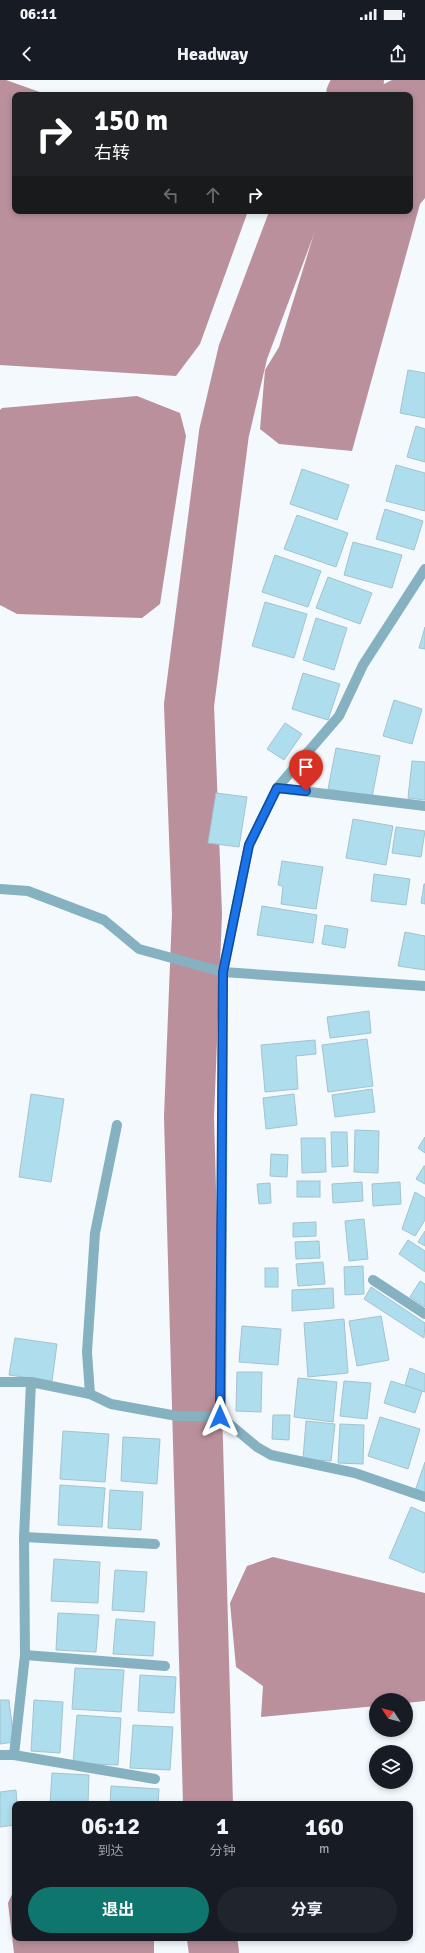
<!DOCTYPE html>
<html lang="zh">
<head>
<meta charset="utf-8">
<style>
	body { margin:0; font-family:Signika,"Noto Sans SC",sans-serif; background:#20242c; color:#f1f3f6; height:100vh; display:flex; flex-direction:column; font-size:15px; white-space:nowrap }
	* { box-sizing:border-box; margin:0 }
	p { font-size:13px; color:#9ea1a6 }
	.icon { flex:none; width:22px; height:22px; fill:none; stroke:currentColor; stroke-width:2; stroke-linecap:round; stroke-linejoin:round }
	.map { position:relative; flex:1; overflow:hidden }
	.panel { position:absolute; left:12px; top:1721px; width:401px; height:140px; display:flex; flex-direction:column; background:#171b24; border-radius:8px; box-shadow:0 2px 6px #0003 }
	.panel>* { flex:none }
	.hud { position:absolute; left:12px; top:12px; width:401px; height:122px; border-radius:8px; box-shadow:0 2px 6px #0003; background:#202124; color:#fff; overflow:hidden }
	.needle { width:26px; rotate:306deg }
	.buttons { position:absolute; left:369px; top:1613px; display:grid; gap:8px }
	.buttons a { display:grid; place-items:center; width:44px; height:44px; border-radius:50%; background:#171b24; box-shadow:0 2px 6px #0003; font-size:20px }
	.pin { position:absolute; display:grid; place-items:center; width:34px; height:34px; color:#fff; margin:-41px -17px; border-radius:50% 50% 50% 0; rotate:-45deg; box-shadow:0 0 4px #0007 }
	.pin .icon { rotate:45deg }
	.me { position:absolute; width:44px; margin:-22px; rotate:0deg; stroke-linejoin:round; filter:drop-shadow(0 0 3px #0008) }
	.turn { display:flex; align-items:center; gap:14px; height:84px; padding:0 16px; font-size:18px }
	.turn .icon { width:52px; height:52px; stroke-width:2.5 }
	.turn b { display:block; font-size:28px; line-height:34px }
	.lanes { display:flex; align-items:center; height:38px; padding:0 16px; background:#0003; justify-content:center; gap:20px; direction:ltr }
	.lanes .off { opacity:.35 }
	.eta { display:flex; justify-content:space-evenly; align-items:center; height:68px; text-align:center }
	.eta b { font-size:24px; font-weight:700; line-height:28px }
	.action { display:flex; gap:8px; margin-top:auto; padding:8px 16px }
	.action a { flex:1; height:46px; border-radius:24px; background:#0f766e; color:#fff; font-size:16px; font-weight:700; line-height:46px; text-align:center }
	.action a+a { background:#20242c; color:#f1f3f6 }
	.status { display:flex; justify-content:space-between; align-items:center; height:28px; padding:0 20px; background:#171b24; direction:ltr }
	.status svg { height:11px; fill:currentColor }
	header { display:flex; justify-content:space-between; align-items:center; height:52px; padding:0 16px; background:#171b24; font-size:18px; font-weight:700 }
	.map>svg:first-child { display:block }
</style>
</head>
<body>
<div class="status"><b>06:11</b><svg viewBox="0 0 49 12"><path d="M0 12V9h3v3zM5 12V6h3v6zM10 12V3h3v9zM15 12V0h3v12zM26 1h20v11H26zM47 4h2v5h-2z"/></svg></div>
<header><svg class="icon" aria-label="back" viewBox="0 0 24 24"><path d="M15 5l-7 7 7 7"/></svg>Headway<svg class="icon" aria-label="share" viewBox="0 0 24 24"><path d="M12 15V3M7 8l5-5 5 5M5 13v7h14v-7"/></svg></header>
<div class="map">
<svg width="425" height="1873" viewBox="0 0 425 1873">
	<rect width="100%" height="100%" fill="#f3f9fc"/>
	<g fill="#ba909d">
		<path d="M 0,0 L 6,0 L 48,15 L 15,15 L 15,131 L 248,131 L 200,264 L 176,296 L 0,285 Z"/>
		<path d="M 392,0 L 425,0 L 425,118 L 420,124 L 352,371 L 279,364 L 260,349 L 265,290 L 279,267 L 321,131 L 410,131 L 410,15 L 377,15 L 382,5 Z"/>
		<path d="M 137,316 L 180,333 L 186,356 L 160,524 L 142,538 L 17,534 L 0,525 L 0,330 L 2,328 Z"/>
		<path d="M 273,1477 L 425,1513 L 425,1621 L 406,1623 L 406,1620 L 376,1620 L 376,1626 L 261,1637 L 263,1606 L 236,1587 L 230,1523 L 247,1486 Z"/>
		<path d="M 15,1808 L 15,1858 L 154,1858 L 154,1873 L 14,1873 L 8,1823 Z"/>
	</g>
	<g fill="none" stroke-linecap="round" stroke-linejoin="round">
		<g stroke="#ba909d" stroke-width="50">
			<path d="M 351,15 L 359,0"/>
			<path d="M 208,1724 L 189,1037 L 197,834 L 189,625 L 224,353 L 243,272 L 296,131"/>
			<path d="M 212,1858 L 214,1873"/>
		</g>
	</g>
	<g fill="#aeddee" stroke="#a3c3cf">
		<path d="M 408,290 L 425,293 L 425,338 L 400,333 Z"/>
		<path d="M 416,346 L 425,349 L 425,382 L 407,377 Z"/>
		<path d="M 396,385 L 425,393 L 425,431 L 386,421 Z"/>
		<path d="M 302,389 L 349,405 L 337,440 L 290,424 Z"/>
		<path d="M 385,429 L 423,441 L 414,470 L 376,459 Z"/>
		<path d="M 297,435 L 348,453 L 336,487 L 284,469 Z"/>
		<path d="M 353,462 L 402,475 L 392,508 L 344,495 Z"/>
		<path d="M 275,475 L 321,491 L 308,527 L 262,512 Z"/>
		<path d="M 328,497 L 372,513 L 360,544 L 316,528 Z"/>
		<path d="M 265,522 L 307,534 L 294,578 L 252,566 Z"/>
		<path d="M 316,538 L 347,548 L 334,590 L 303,580 Z"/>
		<path d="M 425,547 L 425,569 L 419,568 Z"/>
		<path d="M 303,593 L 340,604 L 328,640 L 292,629 Z"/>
		<path d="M 394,620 L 422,629 L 412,664 L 383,656 Z"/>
		<path d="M 285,643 L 302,654 L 284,680 L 267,669 Z"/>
		<path d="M 336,668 L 380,676 L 372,717 L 328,709 Z"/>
		<path d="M 412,681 L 425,682 L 425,720 L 408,718 Z"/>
		<path d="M 216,713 L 247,717 L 239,767 L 208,763 Z"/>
		<path d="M 353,739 L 393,746 L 386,785 L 346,778 Z"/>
		<path d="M 396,747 L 425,751 L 421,777 L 392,773 Z"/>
		<path d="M 282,781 L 323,787 L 316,829 L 281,824 L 283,806 L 278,805 Z"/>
		<path d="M 374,794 L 410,799 L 406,825 L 371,821 Z"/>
		<path d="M 424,804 L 425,804 L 425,824 L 421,823 Z"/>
		<path d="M 262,826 L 317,835 L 313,863 L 257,855 Z"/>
		<path d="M 325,845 L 348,849 L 345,868 L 322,864 Z"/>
		<path d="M 405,852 L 425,856 L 425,890 L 398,886 Z"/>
		<path d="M 369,931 L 371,953 L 330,958 L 327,937 Z"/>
		<path d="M 367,959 L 373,1006 L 328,1012 L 322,965 Z"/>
		<path d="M 315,960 L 316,974 L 296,976 L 298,1009 L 265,1012 L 261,965 Z"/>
		<path d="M 372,1009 L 375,1032 L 335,1037 L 332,1015 Z"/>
		<path d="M 31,1014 L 64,1019 L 51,1102 L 19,1097 Z"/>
		<path d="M 294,1014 L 297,1045 L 266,1049 L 263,1018 Z"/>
		<path d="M 355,1050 L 379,1051 L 378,1093 L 354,1092 Z"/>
		<path d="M 331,1052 L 347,1052 L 348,1086 L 332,1087 Z"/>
		<path d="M 425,1057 L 425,1073 L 418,1068 Z"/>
		<path d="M 301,1058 L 325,1058 L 326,1092 L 302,1093 Z"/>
		<path d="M 271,1074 L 288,1075 L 287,1097 L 270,1096 Z"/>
		<path d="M 424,1086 L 425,1086 L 425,1104 L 416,1099 Z"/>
		<rect x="297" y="1101" width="23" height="16"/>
		<path d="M 362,1102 L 363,1121 L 333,1123 L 332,1104 Z"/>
		<path d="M 400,1102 L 401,1124 L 373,1126 L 372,1104 Z"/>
		<path d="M 270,1103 L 271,1123 L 259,1124 L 257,1104 Z"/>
		<path d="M 415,1112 L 425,1118 L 425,1140 L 415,1156 L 402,1149 Z"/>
		<path d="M 364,1139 L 368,1179 L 349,1181 L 345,1141 Z"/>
		<path d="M 316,1142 L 316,1156 L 293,1157 L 293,1143 Z"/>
		<path d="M 425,1151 L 425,1166 L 418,1162 Z"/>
		<path d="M 408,1160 L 425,1171 L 425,1192 L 399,1174 Z"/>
		<path d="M 319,1161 L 320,1178 L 296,1179 L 295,1162 Z"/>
		<path d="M 323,1182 L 325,1204 L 298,1206 L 296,1184 Z"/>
		<path d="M 363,1186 L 364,1214 L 345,1215 L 344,1187 Z"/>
		<rect x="265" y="1188" width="13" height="19"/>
		<path d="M 420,1201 L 425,1204 L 425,1227 L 410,1217 Z"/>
		<path d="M 371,1207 L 425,1243 L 424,1258 L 364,1219 Z"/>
		<path d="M 333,1208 L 334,1228 L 292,1231 L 292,1210 Z"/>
		<path d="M 381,1236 L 389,1280 L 357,1286 L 349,1241 Z"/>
		<path d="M 344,1239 L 348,1293 L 308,1297 L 304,1243 Z"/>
		<path d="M 242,1246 L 281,1249 L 278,1285 L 239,1282 Z"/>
		<path d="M 15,1258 L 57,1264 L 52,1301 L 9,1295 Z"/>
		<path d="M 410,1288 L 425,1294 L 425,1312 L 405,1305 Z"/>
		<path d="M 237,1292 L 262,1292 L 261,1332 L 236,1331 Z"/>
		<path d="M 298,1298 L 337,1302 L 333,1342 L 294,1337 Z"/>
		<path d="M 344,1301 L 371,1303 L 367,1339 L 340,1336 Z"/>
		<path d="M 391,1301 L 422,1311 L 415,1333 L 384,1323 Z"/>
		<path d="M 273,1335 L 290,1335 L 289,1360 L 272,1359 Z"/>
		<path d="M 380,1337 L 420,1349 L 408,1389 L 368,1376 Z"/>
		<path d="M 306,1341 L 335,1344 L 331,1381 L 303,1379 Z"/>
		<path d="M 340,1344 L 364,1345 L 363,1384 L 338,1383 Z"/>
		<path d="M 63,1351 L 109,1354 L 105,1402 L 60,1399 Z"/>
		<path d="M 123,1357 L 160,1359 L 157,1404 L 121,1401 Z"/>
		<path d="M 425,1382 L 425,1415 L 415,1411 Z"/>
		<path d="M 60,1405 L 105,1408 L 102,1447 L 58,1445 Z"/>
		<path d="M 110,1410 L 143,1412 L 141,1450 L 108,1448 Z"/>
		<path d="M 411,1427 L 425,1433 L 425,1490 L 424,1493 L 389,1478 Z"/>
		<path d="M 54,1479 L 100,1482 L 98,1523 L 51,1521 Z"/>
		<path d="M 115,1490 L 147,1492 L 144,1532 L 112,1530 Z"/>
		<path d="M 58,1533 L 99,1535 L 96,1572 L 56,1570 Z"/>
		<path d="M 116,1539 L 155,1542 L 153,1576 L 113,1574 Z"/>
		<path d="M 75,1588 L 124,1590 L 121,1632 L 72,1629 Z"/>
		<path d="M 140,1595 L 176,1597 L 174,1633 L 138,1631 Z"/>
		<path d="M 0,1620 L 9,1620 L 14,1662 L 0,1664 Z"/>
		<path d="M 34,1620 L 63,1622 L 60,1673 L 31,1671 Z"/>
		<path d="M 77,1635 L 121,1638 L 118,1685 L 73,1683 Z"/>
		<path d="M 133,1645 L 173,1647 L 170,1690 L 130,1688 Z"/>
		<path d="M 52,1693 L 89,1695 L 88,1724 L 50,1724 Z"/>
		<path d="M 111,1706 L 159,1709 L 158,1724 L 110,1724 Z"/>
		<path d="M 16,1710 L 17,1724 L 15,1724 L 15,1745 L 0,1747 L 0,1712 Z"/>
	</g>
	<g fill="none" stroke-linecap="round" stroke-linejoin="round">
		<g stroke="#86b1c1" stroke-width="10">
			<path d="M 277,708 L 425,726"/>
			<path d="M 0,809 L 28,811 L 104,840 L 139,869 L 223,892 L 425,906"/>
			<path d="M 373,1200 L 425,1234"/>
			<path d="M 0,1302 L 31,1302 L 90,1314 L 111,1324 L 177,1336 L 221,1337 L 257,1367 L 271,1375 L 355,1393 L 425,1417"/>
			<path d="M 90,1314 L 87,1272 L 95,1153 L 117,1045"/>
			<path d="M 221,1337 L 223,892 L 249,765 L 277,708 L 339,636 L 363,585 L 425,489"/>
			<path d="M 24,1457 L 155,1464"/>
			<path d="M 25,1575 L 165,1586"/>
			<path d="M 0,1675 L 14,1675 L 155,1699"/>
			<path d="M 14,1675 L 25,1575 L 24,1457 L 31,1302"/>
		</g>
	</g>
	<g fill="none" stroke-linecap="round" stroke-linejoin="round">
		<g stroke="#114b97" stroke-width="10">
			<path id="route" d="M 220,1337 L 223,892 L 249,765 L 277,708 L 306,711"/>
		</g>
		<use href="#route" stroke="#1a73e8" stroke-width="7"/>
	</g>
</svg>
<div class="buttons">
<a><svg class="needle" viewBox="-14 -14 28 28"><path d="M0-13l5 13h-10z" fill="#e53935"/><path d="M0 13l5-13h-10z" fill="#9ea1a6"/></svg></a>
<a><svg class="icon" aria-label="layers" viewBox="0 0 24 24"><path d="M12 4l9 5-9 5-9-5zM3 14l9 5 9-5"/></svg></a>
</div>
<div class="pin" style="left:306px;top:711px;background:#d93025"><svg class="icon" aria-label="arrive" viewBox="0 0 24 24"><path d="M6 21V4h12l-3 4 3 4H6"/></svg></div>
<svg class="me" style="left:220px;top:1337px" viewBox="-20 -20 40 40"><path d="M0-17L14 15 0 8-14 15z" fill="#1a73e8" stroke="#fff" stroke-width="4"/></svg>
<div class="hud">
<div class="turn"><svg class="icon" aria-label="right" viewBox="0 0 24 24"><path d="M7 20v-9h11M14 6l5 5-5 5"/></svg><div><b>150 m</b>右转</div></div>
<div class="lanes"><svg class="icon off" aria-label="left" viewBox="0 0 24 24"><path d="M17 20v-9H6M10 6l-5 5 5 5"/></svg><svg class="icon off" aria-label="ahead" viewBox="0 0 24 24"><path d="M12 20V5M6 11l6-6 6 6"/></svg><svg class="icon" aria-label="right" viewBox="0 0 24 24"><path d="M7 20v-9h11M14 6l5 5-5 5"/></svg></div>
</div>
<section class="panel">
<div class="eta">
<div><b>06:12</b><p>到达</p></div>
<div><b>1</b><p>分钟</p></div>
<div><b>160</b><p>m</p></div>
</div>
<div class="action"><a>退出</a><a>分享</a></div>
</section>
</div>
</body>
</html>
